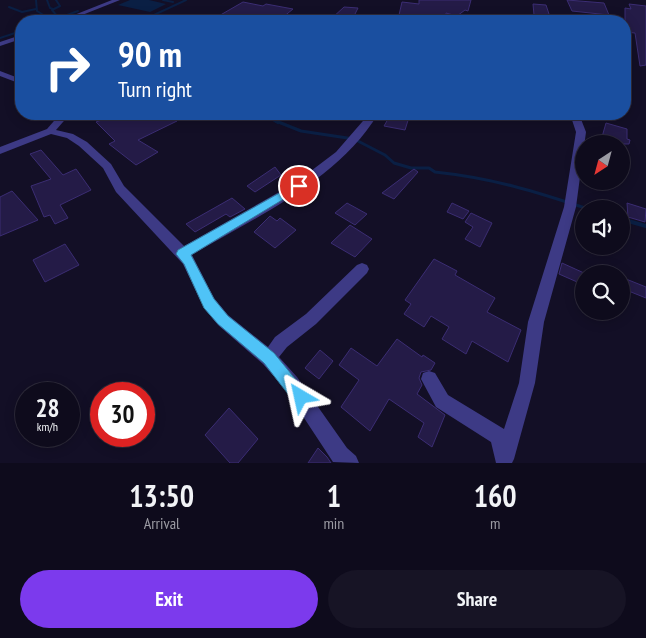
<!DOCTYPE html>
<html lang="en">
<head>
<meta charset="utf-8">
<style>
	body { margin:0; font-family:"PT Sans Narrow",sans-serif; background:#171425; color:#f1f3f6; height:100vh; display:flex; flex-direction:column; font-size:19px; white-space:nowrap }
	* { box-sizing:border-box; margin:0 }
	p { font-size:16px; color:#9b9ba3 }
	.icon { flex:none; width:28px; height:28px; fill:none; stroke:currentColor; stroke-width:2; stroke-linecap:round; stroke-linejoin:round }
	.map { position:relative; height:463px; overflow:hidden }
	.side { display:flex; flex-direction:column; background:#0e0b1c; flex:1 }
	.side>* { flex:none }
	.guide { position:absolute; left:15px; top:15px; width:616px; height:105px; border-radius:20px; box-shadow:0 2px 12px #0003,0 0 0 1px #2e2b3b; background:#1a4fa0; color:#fff; overflow:hidden }
	.needle { width:32px; rotate:216deg }
	.controls { position:absolute; left:575px; top:135px; display:grid; gap:10px }
	.controls a { display:grid; place-items:center; width:55px; height:55px; border-radius:50%; background:#0e0b1c; box-shadow:0 2px 12px #0003,0 0 0 1px #2e2b3b; font-size:25px }
	.speed { position:absolute; left:15px; top:382px; display:flex; gap:10px; font-size:25px; font-weight:700; text-align:center }
	.speed>* { display:grid; place-content:center; width:65px; height:65px; border-radius:50%; background:#0e0b1c; box-shadow:0 2px 12px #0003,0 0 0 1px #2e2b3b; line-height:1 }
	.speed small { font-size:12px; font-weight:400 }
	.speed .limit { border:8px solid #d22; background:#fff; color:#111 }
	.pin { position:absolute; display:grid; place-items:center; width:42px; height:42px; color:#fff; margin:-21px; border:2px solid #fff; border-radius:50%; box-shadow:0 1px 5px #0007 }
	.me { position:absolute; width:55px; margin:-28px; rotate:324deg; stroke-linejoin:round; filter:drop-shadow(0 0 4px #0008) }
	.turn { display:flex; align-items:center; gap:18px; height:105px; padding:0 20px; font-size:22px }
	.turn .icon { width:65px; height:65px; stroke-width:2.5 }
	.turn b { display:block; font-size:35px; line-height:42px }
	.eta { display:flex; justify-content:space-evenly; align-items:center; height:85px; text-align:center }
	.eta b { font-size:30px; font-weight:700; line-height:35px }
	.primary-button { display:flex; gap:10px; margin-top:auto; padding:10px 20px }
	.primary-button a { flex:1; height:58px; border-radius:30px; background:#7c3aed; color:#fff; font-size:20px; font-weight:700; line-height:58px; text-align:center }
	.primary-button a+a { background:#171425; color:#f1f3f6 }
	.map>svg:first-child { display:block }
</style>
</head>
<body>
<div class="map">
<svg width="646" height="463" viewBox="0 0 646 463">
	<rect width="100%" height="100%" fill="#130f26"/>
	<path fill="#0a1f44" d="M 130,0 L 149,0 L 166,4 L 150,12 L 118,5 Z"/>
	<g fill="none" stroke-linecap="round" stroke-linejoin="round">
		<g stroke="#0a1f44" stroke-width="2">
			<path d="M 36,0 L 37,11 L 50,19 L 49,21"/>
			<path d="M 47,0 L 50,8 L 53,9"/>
			<path d="M 163,0 L 173,2"/>
			<path d="M 9,7 L 22,12 L 36,9"/>
			<path d="M 56,19 L 78,11"/>
			<path d="M 23,21 L 29,19 L 42,21"/>
			<path d="M 49,21 L 57,16 L 52,10 L 60,6 L 56,0"/>
			<path d="M 141,21 L 186,0"/>
			<path d="M 0,38 L 21,31"/>
		</g>
		<path stroke="#0a1f44" stroke-width="2.5" d="M 256,114 L 267,116 L 278,123"/>
		<path stroke="#0a1f44" stroke-width="3" d="M 276,121 L 301,131 L 354,139 L 385,155 L 394,163 L 411,168 L 429,168 L 435,172 C 492,178 534,191 588,209"/>
		<path stroke="#0a1f44" stroke-width="4" d="M 621,219 L 646,226"/>
	</g>
	<g fill="#241b47" stroke="#3b2d73">
		<path d="M 419,0 L 471,0 L 468,11 L 465,10 L 457,16 L 446,13 L 446,21 L 403,21 L 406,16 L 399,15 L 402,2 L 419,4 Z"/>
		<path d="M 567,0 L 604,3 L 609,15 L 572,11 Z"/>
		<path d="M 243,2 L 263,6 L 266,4 L 293,9 L 282,18 L 276,17 L 269,21 L 249,18 L 249,21 L 210,21 Z"/>
		<path d="M 533,4 L 546,5 L 550,17 L 534,15 Z"/>
		<path d="M 629,4 L 646,6 L 646,65 L 640,66 L 635,33 L 625,32 L 625,8 L 631,9 Z"/>
		<path d="M 344,7 L 358,8 L 352,20 L 331,19 Z"/>
		<path d="M 117,114 L 166,114 L 177,121 L 138,140 L 158,152 L 136,165 L 109,144 L 115,141 L 96,122 Z"/>
		<path d="M 391,114 L 410,114 L 405,130 L 384,126 Z"/>
		<path d="M 606,123 L 627,129 L 627,139 L 630,140 L 629,144 L 600,144 Z"/>
		<path d="M 41,150 L 63,175 L 76,169 L 91,190 L 60,205 L 68,218 L 55,224 L 50,215 L 44,217 L 31,186 L 51,179 L 30,154 Z"/>
		<path d="M 275,167 L 281,175 L 255,192 L 247,186 Z"/>
		<path d="M 414,169 L 418,172 L 394,199 L 382,193 Z"/>
		<path d="M 12,191 L 38,220 L 0,236 L 0,197 Z"/>
		<path d="M 232,198 L 245,209 L 230,217 L 226,214 L 195,232 L 186,224 Z"/>
		<path d="M 347,203 L 367,214 L 355,225 L 335,213 Z"/>
		<path d="M 452,203 L 469,211 L 463,219 L 447,212 Z"/>
		<path d="M 627,203 L 646,209 L 645,222 L 628,217 Z"/>
		<path d="M 471,213 L 492,223 L 480,247 L 465,239 L 473,227 L 465,222 Z"/>
		<path d="M 270,216 L 277,221 L 280,218 L 296,230 L 275,248 L 254,232 Z"/>
		<path d="M 350,225 L 372,239 L 355,257 L 331,243 Z"/>
		<path d="M 65,244 L 79,265 L 45,282 L 33,260 Z"/>
		<path d="M 434,259 L 457,271 L 455,275 L 495,298 L 487,312 L 521,330 L 508,362 L 472,341 L 466,354 L 442,339 L 449,327 L 431,316 L 424,327 L 404,314 L 411,304 L 405,300 Z"/>
		<path d="M 562,263 L 584,273 L 584,285 L 559,274 Z"/>
		<path d="M 621,277 L 646,287 L 646,298 L 621,288 Z"/>
		<path d="M 397,339 L 422,357 L 423,355 L 435,363 L 431,370 L 421,372 L 419,378 L 422,385 L 417,394 L 445,415 L 432,447 L 418,437 L 424,423 L 389,399 L 370,431 L 341,407 L 359,380 L 339,365 L 351,348 L 377,366 Z"/>
		<path d="M 320,350 L 333,361 L 319,379 L 305,368 Z"/>
		<path d="M 229,408 L 258,439 L 238,463 L 230,463 L 205,435 Z"/>
		<path d="M 318,448 L 327,457 L 331,463 L 308,463 Z"/>
	</g>
	<g fill="none" stroke-linecap="round" stroke-linejoin="round">
		<g fill="#3d3a85" fill-rule="evenodd">
			<path d="M 112,0 L 120,0 L 67,21 L 59,21 Z"/>
			<path d="M 206,18 L 208,21 L 201,21 Z"/>
			<path d="M 21,35 L 21,39 L 0,46 L 0,42 Z"/>
			<path d="M 0,71 L 21,79 L 21,84 L 0,76 Z"/>
			<path d="M 60,114 L 70,114 L 56,130 L 73,134 L 87,142 L 111,164 L 124,186 L 184,246 L 295,183 L 336,152 L 369,114 L 378,114 C 337,181 257,216 192,255 L 214,298 L 228,315 L 268,347 L 275,337 L 306,314 L 357,265 L 362,263 L 367,265 L 369,269 L 367,273 L 316,324 L 287,347 L 279,357 L 297,377 L 347,448 L 356,456 L 359,463 L 333,462 L 285,389 L 263,364 L 218,325 L 204,308 L 183,264 L 116,192 L 103,168 L 79,146 L 67,138 L 51,134 L 0,154 L 0,147 L 47,129 Z"/>
			<path d="M 570,114 L 579,114 L 586,132 L 576,207 L 544,322 L 535,383 L 514,459 L 512,463 L 496,463 L 491,442 L 436,407 L 421,379 L 423,373 L 429,371 L 435,373 L 448,395 L 504,429 L 519,383 L 528,322 L 564,207 L 576,132 Z"/>
		</g>
	</g>
	<path fill="#4fc3f7" stroke="#337fa1" d="M 299,182 L 302,183 L 302,188 L 191,255 L 214,299 L 228,316 L 274,353 L 306,392 L 309,397 L 306,403 L 301,405 L 295,403 L 264,363 L 218,324 L 204,308 L 184,264 L 176,254 L 178,250 Z"/>
</svg>
<div class="controls">
<a><svg class="needle" viewBox="-14 -14 28 28"><path d="M0-13l5 13h-10z" fill="#e53935"/><path d="M0 13l5-13h-10z" fill="#9b9ba3"/></svg></a>
<a><svg class="icon" aria-label="sound" viewBox="0 0 24 24"><path d="M4 9h4l5-4v14l-5-4H4zM17 9q2 3 0 6"/></svg></a>
<a><svg class="icon" aria-label="search" viewBox="0 0 24 24"><circle cx="10" cy="10" r="6"/><path d="M15 15l6 6"/></svg></a>
</div>
<div class="speed"><div>28<small>km/h</small></div><div class="limit">30</div></div>
<div class="pin" style="left:299px;top:186px;background:#d93025"><svg class="icon" aria-label="arrive" viewBox="0 0 24 24"><path d="M6 21V4h12l-3 4 3 4H6"/></svg></div>
<svg class="me" style="left:301px;top:397px" viewBox="-20 -20 40 40"><path d="M0-17L14 15 0 8-14 15z" fill="#4fc3f7" stroke="#fff" stroke-width="4"/></svg>
<div class="guide">
<div class="turn"><svg class="icon" aria-label="right" viewBox="0 0 24 24"><path d="M7 20v-9h11M14 6l5 5-5 5"/></svg><div><b>90 m</b>Turn right</div></div>
</div>
</div>
<section class="side">
<div class="eta">
<div><b>13:50</b><p>Arrival</p></div>
<div><b>1</b><p>min</p></div>
<div><b>160</b><p>m</p></div>
</div>
<div class="primary-button"><a>Exit</a><a>Share</a></div>
</section>
</body>
</html>
